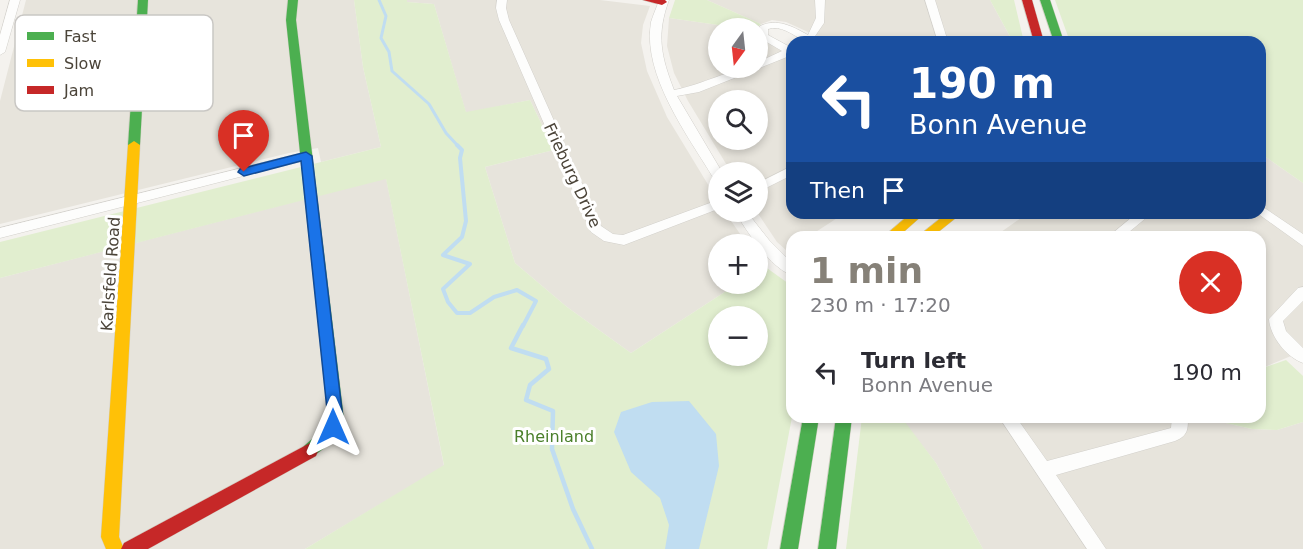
<!DOCTYPE html>
<html lang="en">
<head>
<meta charset="utf-8">
<style>
	body { margin:0; font-family:"DejaVu Sans",sans-serif; background:#f2f2f3; color:#2b2b33; height:100vh; display:flex; flex-direction:column; font-size:22px; white-space:nowrap }
	* { box-sizing:border-box; margin:0 }
	p { font-size:20px; color:#7c7c81 }
	.icon { flex:none; width:33px; height:33px; fill:none; stroke:currentColor; stroke-width:2; stroke-linecap:round; stroke-linejoin:round }
	.map { position:relative; flex:1; overflow:hidden }
	.side { position:absolute; left:786px; top:231px; width:480px; height:192px; display:flex; flex-direction:column; background:#fff; border-radius:18px; box-shadow:0 3px 9px #0003 }
	.side>* { flex:none }
	.guide { position:absolute; left:786px; top:36px; width:480px; height:183px; border-radius:18px; box-shadow:0 3px 9px #0003; background:#1a4fa0; color:#fff; overflow:hidden }
	.needle { width:39px; rotate:195deg }
	.tools { position:absolute; left:708px; top:18px; display:grid; gap:12px }
	.tools a { display:grid; place-items:center; width:60px; height:60px; border-radius:50%; background:#fff; box-shadow:0 3px 9px #0003; font-size:30px }
	.pin { position:absolute; display:grid; place-items:center; width:51px; height:51px; color:#fff; margin:-62px -26px; border-radius:50% 50% 50% 0; rotate:-45deg; box-shadow:0 0 6px #0007 }
	.pin .icon { rotate:45deg }
	.me { position:absolute; width:66px; margin:-33px; rotate:0deg; stroke-linejoin:round; filter:drop-shadow(0 0 4px #0008) }
	.turn { display:flex; align-items:center; gap:21px; height:126px; padding:0 24px; font-size:27px }
	.turn .icon { width:78px; height:78px; stroke-width:2.5 }
	.turn b { display:block; font-size:42px; line-height:51px }
	.then { display:flex; align-items:center; height:57px; padding:0 24px; background:#0003; gap:12px; font-size:22px }
	.round { display:grid; place-items:center; flex:none; width:63px; height:63px; border-radius:32px; background:#f2f2f3 }
	.headline { display:flex; align-items:center; justify-content:space-between; height:102px; padding:0 24px }
	h1 { font-size:36px; font-weight:700; line-height:45px; color:#868178 }
	ul { padding:0; list-style:none }
	li { display:flex; align-items:center; gap:18px; height:78px; padding:0 24px }
	li div { flex:1 }
	li b { display:block; font-size:22px }
	li em { font-style:normal }
	.map>svg:first-child { display:block }
</style>
</head>
<body>
<div class="map">
<svg width="1303" height="549" viewBox="0 0 1303 549">
	<rect width="100%" height="100%" fill="#f4f2ee"/>
	<g fill="#e7e4dc" fill-rule="evenodd">
		<path d="M 26,0 L 354,0 L 363,67 L 381,147 L 321,162 L 318,148 L 289,153 L 0,224 L 0,101 Z"/>
		<path d="M 407,0 L 600,0 L 650,6 L 643,25 L 641,43 L 647,71 L 667,117 L 718,201 L 718,212 L 725,212 L 747,244 L 718,244 L 718,284 L 737,284 L 631,353 L 567,307 L 515,263 L 485,167 L 554,150 L 530,100 L 466,113 L 434,4 L 407,2 Z"/>
		<path d="M 707,0 L 990,0 L 1013,42 L 830,42 L 786,22 L 772,20 L 761,24 Z"/>
		<path d="M 669,18 L 739,28 L 718,28 L 718,68 L 758,68 L 758,36 L 792,58 L 792,213 L 845,213 L 808,237 L 792,237 L 792,248 L 787,251 L 777,242 L 757,212 L 758,172 L 731,172 L 688,101 L 674,73 L 667,46 ZM 718,100 L 758,100 L 758,140 L 718,140 Z"/>
		<path d="M 1260,153 L 1303,183 L 1303,351 L 1260,369 L 1260,237 L 994,237 L 1028,213 L 1260,213 Z"/>
		<path d="M 386,178 L 444,466 L 305,549 L 0,549 L 0,278 Z"/>
		<path d="M 900,417 L 1199,417 L 1252,429 L 1277,430 L 1303,422 L 1303,549 L 983,549 L 936,463 Z"/>
	</g>
	<g fill="#e1eecf" fill-rule="evenodd">
		<path d="M 354,0 L 407,0 L 407,2 L 434,4 L 466,112 L 530,100 L 554,150 L 485,167 L 515,263 L 567,307 L 631,353 L 737,284 L 758,284 L 758,270 L 764,266 L 792,286 L 792,417 L 767,549 L 305,549 L 444,465 L 386,179 L 0,278 L 0,242 L 381,147 L 363,67 ZM 718,316 L 758,316 L 758,356 L 718,356 Z"/>
		<path d="M 675,0 L 707,0 L 761,24 L 757,28 L 739,28 L 669,18 Z"/>
		<path d="M 990,0 L 1014,0 L 1024,42 L 1013,42 Z"/>
		<path d="M 1055,0 L 1303,0 L 1303,183 L 1260,153 L 1260,42 L 1070,42 Z"/>
		<path d="M 1286,360 L 1303,376 L 1303,422 L 1277,430 L 1252,429 L 1199,417 L 1260,417 L 1260,369 Z"/>
		<path d="M 862,417 L 902,418 L 936,463 L 983,549 L 846,549 Z"/>
	</g>
	<path fill="#c0ddf1" d="M 689,401 L 716,434 L 719,466 L 699,549 L 665,549 L 669,525 L 660,498 L 631,472 L 614,432 L 621,412 L 652,402 Z"/>
	<g fill="none" stroke-linecap="round" stroke-linejoin="round">
		<path stroke="#c0ddf1" stroke-width="3" d="M 379,0 L 386,16 L 381,38 L 389,52 L 392,71 L 429,104 L 446,133 L 458,146"/>
		<path stroke="#c0ddf1" stroke-width="4" d="M 457,145 L 462,150 L 460,158 L 466,221 L 462,237 L 443,255 L 470,264 L 443,289 L 448,302 L 457,313 L 470,313 L 494,297 L 517,290 L 536,301 L 523,326"/>
		<path stroke="#c0ddf1" stroke-width="4.5" d="M 523,325 L 511,348 L 546,359 L 549,369 L 530,385 L 526,400 L 553,411 L 552,449 L 573,509 L 592,549"/>
		<g stroke="#d2d0cb" stroke-width="1">
			<g id="street">
				<path d="M 10,0 L 20,0 L 5,52 L 0,55 L 0,35 Z"/>
				<path d="M 497,0 L 507,0 L 506,8 L 509,20 L 601,226 L 613,234 L 623,235 L 718,200 L 718,209 L 624,245 L 604,241 L 591,232 L 499,20 L 496,8 Z"/>
				<path d="M 659,0 L 669,0 C 656,35 661,56 674,90 C 703,85 729,68 758,68 L 758,62 L 782,51 L 760,38 L 760,26 C 777,18 792,26 808,35 L 816,18 L 815,0 L 825,0 L 824,23 L 811,42 L 801,42 L 803,40 C 791,34 781,25 768,29 L 768,35 L 792,48 L 792,55 L 699,92 L 677,96 L 722,172 L 718,172 L 718,180 L 714,179 C 688,136 642,75 651,22 C 653,15 657,7 659,0 Z"/>
				<path d="M 925,0 L 935,0 L 948,42 L 938,42 Z"/>
				<path d="M 306,152 L 310,153 L 312,156 L 310,159 L 0,238 L 0,228 Z"/>
				<path d="M 792,166 L 792,175 L 758,192 L 758,183 Z"/>
				<path d="M 1260,205 L 1303,234 L 1303,246 L 1257,213 L 1260,213 Z"/>
				<path d="M 735,212 L 747,212 L 769,240 L 792,263 L 792,275 C 771,269 746,230 735,212 Z"/>
				<path d="M 1137,213 L 1152,213 L 1123,237 L 1108,237 Z"/>
				<path d="M 1303,287 L 1303,301 L 1283,321 L 1286,331 L 1303,348 L 1303,363 C 1286,357 1270,336 1269,319 L 1298,288 Z"/>
				<path d="M 999,417 L 1016,417 L 1047,461 L 1171,428 L 1172,417 L 1188,417 C 1188,429 1188,436 1175,441 L 1056,475 L 1106,549 L 1087,549 Z"/>
			</g>
		</g>
		<g stroke="#d3cfc5" stroke-width="1">
			<g id="fast">
				<path d="M 138,0 L 148,0 L 140,145 L 134,149 L 128,145 Z"/>
				<path d="M 288,0 L 298,0 L 296,20 L 344,419 L 332,442 L 310,459 L 304,456 L 302,451 L 304,446 L 320,432 L 328,418 L 286,20 Z"/>
				<path d="M 1040,0 L 1050,0 L 1064,42 L 1054,42 Z"/>
				<path d="M 803,417 L 819,417 L 798,549 L 780,549 Z"/>
				<path d="M 836,417 L 852,417 L 836,549 L 818,549 Z"/>
			</g>
		</g>
		<g stroke="#d3cfc5" stroke-width="1">
			<g id="slow">
				<path d="M 134,141 L 140,145 L 119,537 L 124,549 L 106,549 L 101,537 L 128,145 Z"/>
				<path d="M 911,213 L 925,213 L 898,237 L 883,237 Z"/>
				<path d="M 947,213 L 962,213 L 932,237 L 917,237 Z"/>
			</g>
		</g>
		<g stroke="#d3cfc5" stroke-width="1">
			<g id="jam">
				<path d="M 643,0 L 665,0 L 667,2 L 662,5 Z"/>
				<path d="M 1022,0 L 1032,0 L 1044,42 L 1034,42 Z"/>
				<path d="M 310,443 L 316,446 L 318,451 L 316,456 L 148,549 L 121,549 L 124,543 Z"/>
			</g>
		</g>
		<use href="#street" fill="#fdfdfc" fill-rule="evenodd"/>
		<use href="#fast" fill="#4caf50" fill-rule="evenodd"/>
		<use href="#slow" fill="#ffc107" fill-rule="evenodd"/>
		<use href="#jam" fill="#c62828" fill-rule="evenodd"/>
	</g>
	<path fill="#1a73e8" stroke="#114b97" stroke-width="1.5" d="M 306,152 L 312,156 L 343,419 L 339,432 L 333,435 L 328,432 L 325,427 L 328,419 L 301,161 L 244,176 L 238,172 L 240,169 Z"/>
	<g text-anchor="middle" stroke-width="6" stroke-linejoin="round" paint-order="stroke">
		<g font-size="16" fill="#4b4439" stroke="#fff">
			<text transform="translate(573 175) rotate(65)" y="6">Frieburg Drive</text>
			<text transform="translate(110 274) rotate(-86)" y="6">Karlsfeld Road</text>
		</g>
		<g font-size="16" fill="#4a7f2a" stroke="#fff">
			<text x="554" y="442">Rheinland</text>
		</g>
	</g>
	<rect x="15" y="15" width="198" height="96" rx="9" fill="#fff" stroke="#c9c7c4" stroke-width="1.5"/>
	<rect x="27" y="32" width="27" height="8" fill="#4caf50"/>
	<rect x="27" y="59" width="27" height="8" fill="#ffc107"/>
	<rect x="27" y="86" width="27" height="8" fill="#c62828"/>
	<g font-size="16" fill="#4b4439">
		<text x="64" y="42">Fast</text>
		<text x="64" y="69">Slow</text>
		<text x="64" y="96">Jam</text>
	</g>
</svg>
<div class="tools">
<a><svg class="needle" viewBox="-14 -14 28 28"><path d="M0-13l5 13h-10z" fill="#e53935"/><path d="M0 13l5-13h-10z" fill="#7c7c81"/></svg></a>
<a><svg class="icon" aria-label="search" viewBox="0 0 24 24"><circle cx="10" cy="10" r="6"/><path d="M15 15l6 6"/></svg></a>
<a><svg class="icon" aria-label="layers" viewBox="0 0 24 24"><path d="M12 4l9 5-9 5-9-5zM3 14l9 5 9-5"/></svg></a>
<a>+</a>
<a>−</a>
</div>
<div class="pin" style="left:244px;top:172px;background:#d93025"><svg class="icon" aria-label="arrive" viewBox="0 0 24 24"><path d="M6 21V4h12l-3 4 3 4H6"/></svg></div>
<svg class="me" style="left:333px;top:427px" viewBox="-20 -20 40 40"><path d="M0-17L14 15 0 8-14 15z" fill="#1a73e8" stroke="#fff" stroke-width="4"/></svg>
<div class="guide">
<div class="turn"><svg class="icon" aria-label="left" viewBox="0 0 24 24"><path d="M17 20v-9H6M10 6l-5 5 5 5"/></svg><div><b>190 m</b>Bonn Avenue</div></div>
<div class="then">Then<svg class="icon" aria-label="arrive" viewBox="0 0 24 24"><path d="M6 21V4h12l-3 4 3 4H6"/></svg></div>
</div>
<section class="side">
<div class="headline"><div><h1>1 min</h1><p>230 m · 17:20</p></div><a class="round" style="background:#d93025;color:#fff"><svg class="icon" aria-label="close" viewBox="0 0 24 24"><path d="M6 6l12 12M18 6L6 18"/></svg></a></div>
<ul>
<li><svg class="icon" aria-label="left" viewBox="0 0 24 24"><path d="M17 20v-9H6M10 6l-5 5 5 5"/></svg><div><b>Turn left</b><p>Bonn Avenue</p></div><em>190 m</em></li>
</ul>
</section>
</div>
</body>
</html>
